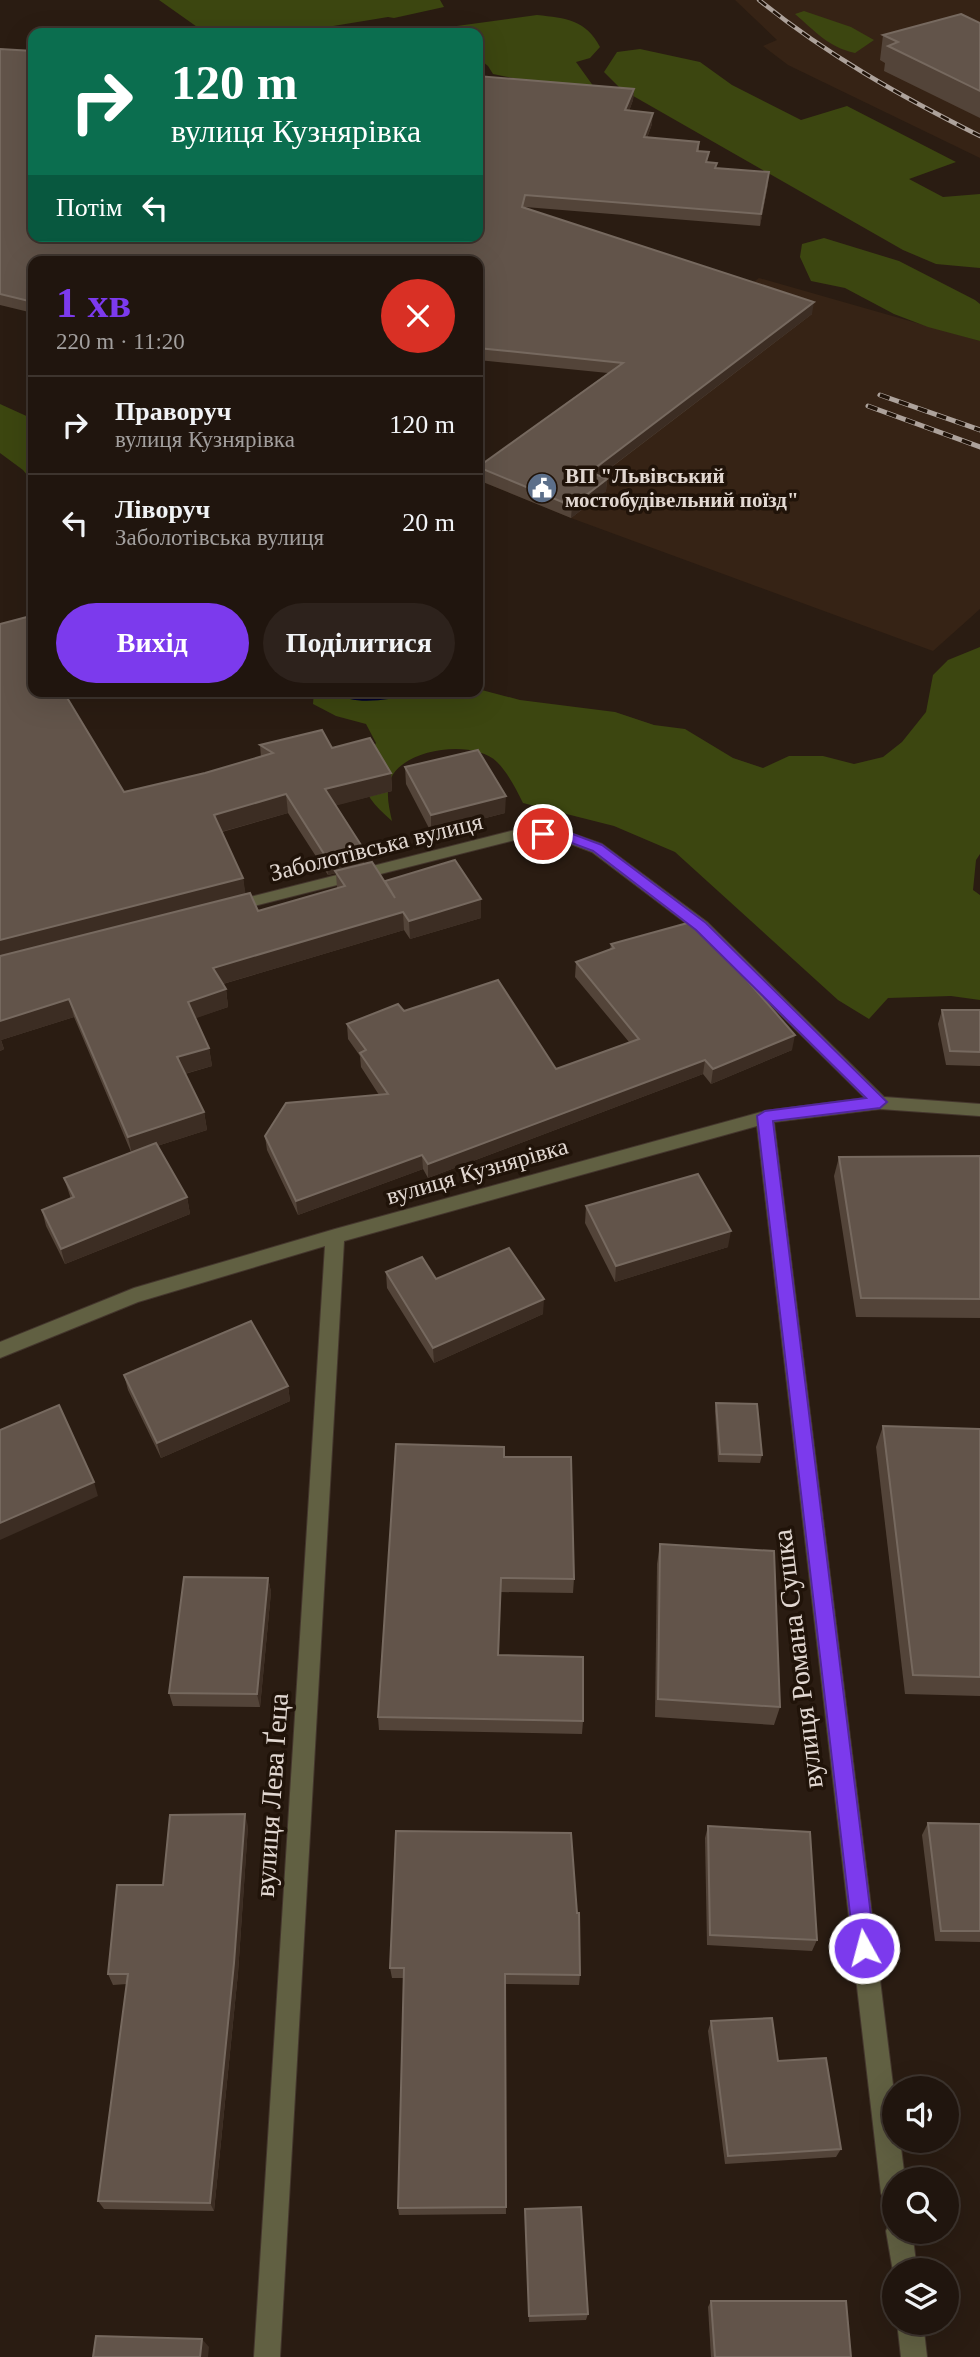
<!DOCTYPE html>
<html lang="uk">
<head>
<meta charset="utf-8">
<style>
	body { margin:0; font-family:Georgia,serif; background:#2d221c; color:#f1f3f6; height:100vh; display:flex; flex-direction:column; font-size:26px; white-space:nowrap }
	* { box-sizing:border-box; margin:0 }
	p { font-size:23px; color:#a29f9e }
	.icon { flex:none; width:38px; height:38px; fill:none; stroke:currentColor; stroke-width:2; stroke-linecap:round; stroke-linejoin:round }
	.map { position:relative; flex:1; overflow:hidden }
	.sheet { position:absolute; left:28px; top:256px; width:455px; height:441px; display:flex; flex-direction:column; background:#20150e; border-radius:14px; box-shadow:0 7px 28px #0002,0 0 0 2px #3d342e }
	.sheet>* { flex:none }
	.guide { position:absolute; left:28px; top:28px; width:455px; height:214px; border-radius:14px; box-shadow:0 7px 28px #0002,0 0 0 2px #3d342e; background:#0b6e4f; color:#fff; overflow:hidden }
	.tools { position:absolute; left:882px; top:2076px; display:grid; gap:14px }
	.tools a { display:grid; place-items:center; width:77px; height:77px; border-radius:50%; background:#20150e; box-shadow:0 7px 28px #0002,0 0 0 2px #3d342e; font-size:35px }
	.pin { position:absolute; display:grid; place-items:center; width:60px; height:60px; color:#fff; margin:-30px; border:4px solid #fff; border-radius:50%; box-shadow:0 2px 7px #0007 }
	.me { position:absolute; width:77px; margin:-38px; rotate:353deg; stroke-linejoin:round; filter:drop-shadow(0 0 5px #0008) }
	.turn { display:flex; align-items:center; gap:24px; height:147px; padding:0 28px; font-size:32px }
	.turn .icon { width:91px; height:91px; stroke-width:2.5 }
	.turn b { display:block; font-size:49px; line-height:60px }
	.then { display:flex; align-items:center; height:66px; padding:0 28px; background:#0003; gap:14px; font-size:26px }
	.round { display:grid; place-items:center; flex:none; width:74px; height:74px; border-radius:37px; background:#2d221c }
	.summary { display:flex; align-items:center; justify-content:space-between; height:119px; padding:0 28px }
	h1 { font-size:42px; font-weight:700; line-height:52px; color:#7c3aed }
	.primary-button { display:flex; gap:14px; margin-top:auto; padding:14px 28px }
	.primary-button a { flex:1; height:80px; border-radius:42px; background:#7c3aed; color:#fff; font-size:28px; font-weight:700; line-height:80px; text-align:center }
	.primary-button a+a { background:#2d221c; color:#f1f3f6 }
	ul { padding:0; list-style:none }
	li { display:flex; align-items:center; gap:21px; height:98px; padding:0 28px; border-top:2px solid #3d342e }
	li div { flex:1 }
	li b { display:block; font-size:26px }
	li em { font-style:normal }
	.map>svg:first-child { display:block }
</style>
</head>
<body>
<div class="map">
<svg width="980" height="2357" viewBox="0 0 980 2357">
	<rect width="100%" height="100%" fill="#2a1c12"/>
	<g fill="#362315">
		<path d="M 735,0 L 980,0 L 980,158 L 788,65 L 763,46 L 777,40 Z"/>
		<path d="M 759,278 L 980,341 L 980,609 L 933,651 L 571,518 L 478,480 Z"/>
	</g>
	<g fill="#3c4610">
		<path d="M 159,0 L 440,0 L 444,7 L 394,18 L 388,17 L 321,28 L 200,29 Z"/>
		<path d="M 804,11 L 851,27 L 874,40 L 855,53 C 828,47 815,31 795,14 Z"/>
		<path d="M 537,15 C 566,18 586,20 600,47 L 590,58 L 576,62 L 594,87 L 528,81 L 493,74 L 488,66 L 478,58 L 478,33 L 447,33 L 442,28 Z"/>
		<path d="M 640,49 L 700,62 L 732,85 L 801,120 L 847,106 L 956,162 L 909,179 L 943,197 L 980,194 L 980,268 L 936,264 L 903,250 L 621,89 L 604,72 L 617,52 Z"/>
		<path d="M 824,238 L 899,261 L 975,300 L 980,304 L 980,341 L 928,327 L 894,314 L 845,288 L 811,281 L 800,257 L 802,244 Z"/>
		<path d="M 0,404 L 33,419 L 33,482 L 23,470 L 0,453 Z"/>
		<path d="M 980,647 L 980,854 L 976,860 L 973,890 L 980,895 L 980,1000 L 951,996 L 888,998 L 869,1019 L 838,1000 L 675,852 L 614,826 L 523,803 C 516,789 508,773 497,762 C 474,739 405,748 391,778 C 385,792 389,807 392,821 C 361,794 355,780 376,743 L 366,724 L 336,716 L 313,704 L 314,691 L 478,691 L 478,689 L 520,700 L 615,712 L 654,725 L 685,729 L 733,758 L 763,768 L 789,756 L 823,756 L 854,764 L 883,757 L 902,742 L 926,712 L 933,675 L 948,660 Z"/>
	</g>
	<path fill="#00002d" d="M 415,691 L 412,695 C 388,699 355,707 333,692 Z"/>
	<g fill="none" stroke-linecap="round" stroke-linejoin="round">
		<g stroke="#44362d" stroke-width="2">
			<g id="minor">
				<path d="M 523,828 L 562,830 L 602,844 L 707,922 L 884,1097 L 980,1104 L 980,1116 L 880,1109 L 774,1122 L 894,2093 L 894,2140 L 900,2140 L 905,2179 L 894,2179 L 894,2205 L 885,2202 L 881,2193 L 757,1126 L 344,1241 L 280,2357 L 254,2357 L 325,1246 L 138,1302 L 0,1358 L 0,1342 L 134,1288 L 335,1229 L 765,1111 L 865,1098 L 695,930 L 592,852 L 560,840 L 523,838 L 230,912 L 222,907 L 230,902 Z"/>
				<path d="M 894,2220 L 894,2231 L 912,2231 L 917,2270 L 894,2270 L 894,2277 L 886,2231 L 890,2222 Z"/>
				<path d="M 897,2322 L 923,2322 L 927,2357 L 901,2357 Z"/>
			</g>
		</g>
		<use href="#minor" fill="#616042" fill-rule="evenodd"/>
		<g stroke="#ada29b" stroke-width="4.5">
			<path id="rail-far1" d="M 759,0 C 827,55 902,97 980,136"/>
		</g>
		<g stroke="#ada29b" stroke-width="5">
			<g id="rail">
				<path d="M 880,395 L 980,430"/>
				<path d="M 868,406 L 980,447"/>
			</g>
		</g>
		<use href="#rail-far1" stroke="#201309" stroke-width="2.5" stroke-dasharray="9" stroke-linecap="butt"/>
		<use href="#rail" stroke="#201309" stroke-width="3.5" stroke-dasharray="10" stroke-linecap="butt"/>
	</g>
	<g fill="#534439" fill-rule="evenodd">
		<path d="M 980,23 L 980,118 L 884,71 L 885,63 L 880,60 L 883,35 Z"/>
		<path d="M 0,49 L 33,236 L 634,89 L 633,100 L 629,111 L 652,124 L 647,138 L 699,142 L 699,151 L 708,162 L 717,163 L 716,168 L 768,184 L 760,226 L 525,207 L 524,208 L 812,314 L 600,476 L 607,479 L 606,491 L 571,518 L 478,480 L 478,467 L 608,373 L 478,360 L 478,261 L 33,261 L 33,313 L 0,305 Z"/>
		<path d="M 0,624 L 33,691 L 69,691 L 64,693 L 124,792 L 205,773 L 261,757 L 260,745 L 332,748 L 391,773 L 392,791 L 336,805 L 363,848 L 364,864 L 385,882 L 481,918 L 410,939 L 404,930 L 223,984 L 226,989 L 228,1007 L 195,1018 L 209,1048 L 212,1066 L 185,1074 L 204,1112 L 207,1130 L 157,1146 L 187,1197 L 190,1214 L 65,1264 L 46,1226 L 42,1210 L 71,1199 L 64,1178 L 131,1152 L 74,1017 L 1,1040 L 4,1049 L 0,1051 ZM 288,813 L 328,875 L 336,873 L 337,888 L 258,911 L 245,894 L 243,878 L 222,832 Z"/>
		<path d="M 405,767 L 505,813 L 431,832 L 406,784 Z"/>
		<path d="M 611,944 L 792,1050 L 711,1084 L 703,1074 L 428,1178 L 423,1169 L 298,1215 L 267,1150 L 265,1136 L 379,1095 L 361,1067 L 360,1056 L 348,1039 L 347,1024 L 404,1011 L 556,1069 L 629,1042 L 575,977 L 576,962 L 610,950 Z"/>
		<path d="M 942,1010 L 980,1010 L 980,1066 L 946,1065 L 938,1024 Z"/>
		<path d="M 980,1156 L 980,1318 L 856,1317 L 834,1176 L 839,1157 Z"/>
		<path d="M 586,1206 L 728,1247 L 615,1282 L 585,1223 Z"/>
		<path d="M 386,1272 L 436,1279 L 543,1314 L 434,1363 L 387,1288 Z"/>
		<path d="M 124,1375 L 288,1386 L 290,1401 L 161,1458 L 128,1390 Z"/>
		<path d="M 716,1403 L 762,1455 L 760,1463 L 718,1462 L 715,1411 Z"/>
		<path d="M 883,1426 L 980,1429 L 980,1696 L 905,1694 L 876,1447 Z"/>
		<path d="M 504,1457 L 574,1579 L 573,1593 L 500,1592 L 499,1655 L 583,1721 L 582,1734 L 379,1730 L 378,1717 Z"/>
		<path d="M 660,1544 L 780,1707 L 774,1725 L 655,1717 L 657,1564 Z"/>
		<path d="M 268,1578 L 271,1592 L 260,1707 L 173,1706 L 169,1693 Z"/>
		<path d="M 928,1823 L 980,1824 L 980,1942 L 935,1941 L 922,1835 Z"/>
		<path d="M 248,1826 L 238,1973 L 214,2211 L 104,2209 L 98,2201 L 127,1984 L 113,1985 L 108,1974 L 163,1885 Z"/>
		<path d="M 708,1826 L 817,1940 L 812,1951 L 707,1945 L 705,1838 Z"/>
		<path d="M 390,1968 L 580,1975 L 579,1985 L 505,1984 L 506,2214 L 399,2215 L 398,2208 L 404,1978 L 392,1978 Z"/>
		<path d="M 711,2021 L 778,2061 L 841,2149 L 836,2157 L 725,2164 L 708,2031 Z"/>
		<path d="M 525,2209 L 588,2314 L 586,2320 L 529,2322 Z"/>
		<path d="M 711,2301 L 851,2357 L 711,2357 L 708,2307 Z"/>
	</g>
	<g fill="#3c2d23">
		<path d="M 634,89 L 633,100 L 625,122 L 625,110 Z"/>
		<path d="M 653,113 L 652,124 L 643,149 L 644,137 Z"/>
		<path d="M 769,172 L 768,184 L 760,226 L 761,214 Z"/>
		<path d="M 814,302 L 812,314 L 589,484 L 590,472 Z"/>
		<path d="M 607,479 L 606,491 L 571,518 L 572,506 Z"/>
		<path d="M 391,773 L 392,791 L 327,808 L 325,789 Z"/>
		<path d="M 286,794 L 288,813 L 217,833 L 214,815 Z"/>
		<path d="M 506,796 L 505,813 L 431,832 L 431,815 Z"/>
		<path d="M 363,848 L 364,866 L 335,871 L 336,873 L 328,875 L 326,857 Z"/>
		<path d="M 243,878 L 246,896 L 0,959 L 0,940 Z"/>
		<path d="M 481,899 L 481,918 L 410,939 L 409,921 Z"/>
		<path d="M 403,912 L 404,930 L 216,986 L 213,968 Z"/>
		<path d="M 226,989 L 228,1007 L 191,1020 L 188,1002 Z"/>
		<path d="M 69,999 L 74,1017 L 1,1040 L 4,1049 L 0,1051 L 0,1021 Z"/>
		<path d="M 795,1035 L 792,1050 L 711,1084 L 713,1069 Z"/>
		<path d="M 209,1048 L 212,1066 L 180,1075 L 177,1057 Z"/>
		<path d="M 705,1060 L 703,1074 L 428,1178 L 428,1164 Z"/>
		<path d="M 204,1112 L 207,1130 L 132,1154 L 128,1137 Z"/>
		<path d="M 422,1155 L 423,1169 L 298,1215 L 296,1201 Z"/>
		<path d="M 187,1197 L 190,1214 L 65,1264 L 61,1249 Z"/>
		<path d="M 731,1231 L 728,1247 L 615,1282 L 616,1266 Z"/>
		<path d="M 544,1299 L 543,1314 L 434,1363 L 433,1348 Z"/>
		<path d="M 288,1386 L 290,1401 L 161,1458 L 157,1443 Z"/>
		<path d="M 94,1482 L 98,1496 L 0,1540 L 0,1523 Z"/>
		<path d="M 268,1578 L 271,1592 L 260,1707 L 257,1694 Z"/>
		<path d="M 245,1814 L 248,1826 L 238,1973 L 214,2211 L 210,2203 Z"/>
		<path d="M 202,2339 L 209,2347 L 208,2357 L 200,2357 Z"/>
	</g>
	<g fill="#62544a" stroke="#76695f" stroke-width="2">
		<path d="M 961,14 L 980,23 L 980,91 L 888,46 L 898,42 L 883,35 Z"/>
		<path d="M 0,49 L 33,51 L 33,236 L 478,236 L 478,76 L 634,89 L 625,110 L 653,113 L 644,137 L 699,142 L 697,151 L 709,152 L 706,162 L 717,163 L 715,168 L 769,172 L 761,214 L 525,195 L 522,207 L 814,302 L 590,472 L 607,479 L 572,506 L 478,467 L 623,363 L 478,348 L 478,261 L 33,261 L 33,302 L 0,294 Z"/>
		<path d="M 27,617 L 33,629 L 33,691 L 63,691 L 124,792 L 205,773 L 273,753 L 260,745 L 322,730 L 332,748 L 370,738 L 391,773 L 325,789 L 363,848 L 326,857 L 286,794 L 214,815 L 243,878 L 0,940 L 0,624 Z"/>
		<path d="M 478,750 L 506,796 L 431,815 L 405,767 Z"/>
		<path d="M 455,860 L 481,899 L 409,921 L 403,912 L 213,968 L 226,989 L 188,1002 L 209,1048 L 177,1057 L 204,1112 L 128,1137 L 69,999 L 0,1021 L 0,956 L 250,893 L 258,911 L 345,886 L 335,871 L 372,862 L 395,898 L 385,881 Z"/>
		<path d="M 695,921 L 795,1035 L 713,1069 L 705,1060 L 428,1164 L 422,1155 L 296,1201 L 265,1136 L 286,1103 L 388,1094 L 360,1053 L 366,1050 L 347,1024 L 398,1004 L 404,1011 L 498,980 L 556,1069 L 639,1039 L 576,962 L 614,948 L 611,944 Z"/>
		<path d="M 942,1010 L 980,1010 L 980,1052 L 950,1051 Z"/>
		<path d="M 156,1143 L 187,1197 L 61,1249 L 42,1210 L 74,1197 L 64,1178 Z"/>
		<path d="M 980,1156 L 980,1299 L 861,1298 L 839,1157 Z"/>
		<path d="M 698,1174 L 731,1231 L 616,1266 L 586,1206 Z"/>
		<path d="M 509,1248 L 544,1299 L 433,1348 L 386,1272 L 422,1257 L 436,1279 Z"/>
		<path d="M 251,1321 L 288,1386 L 157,1443 L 124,1375 Z"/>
		<path d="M 716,1403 L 757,1404 L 762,1455 L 720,1454 Z"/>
		<path d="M 59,1405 L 94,1482 L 0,1523 L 0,1430 Z"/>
		<path d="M 883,1426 L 980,1429 L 980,1677 L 913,1675 Z"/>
		<path d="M 396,1444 L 504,1447 L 504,1457 L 571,1457 L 574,1579 L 501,1578 L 498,1655 L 583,1657 L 583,1721 L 378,1717 Z"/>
		<path d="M 660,1544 L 774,1551 L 780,1707 L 658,1699 Z"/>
		<path d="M 184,1577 L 268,1578 L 257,1694 L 169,1693 Z"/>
		<path d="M 245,1814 L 234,1963 L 210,2203 L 98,2201 L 128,1974 L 108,1974 L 117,1885 L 163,1885 L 170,1815 Z"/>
		<path d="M 928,1823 L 980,1824 L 980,1931 L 941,1931 Z"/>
		<path d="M 708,1826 L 810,1832 L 817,1940 L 710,1935 Z"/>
		<path d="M 396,1831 L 571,1833 L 577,1913 L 579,1913 L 580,1975 L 505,1974 L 506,2207 L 398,2208 L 404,1968 L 390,1968 Z"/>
		<path d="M 772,2018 L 778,2061 L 826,2058 L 841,2149 L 728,2156 L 711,2021 Z"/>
		<path d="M 581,2207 L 588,2314 L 529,2316 L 525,2209 Z"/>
		<path d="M 711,2301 L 846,2301 L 851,2357 L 715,2357 Z"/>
		<path d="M 96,2336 L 202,2339 L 200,2357 L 93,2357 Z"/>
	</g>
	<path fill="#7c3aed" stroke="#51269a" stroke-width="2" d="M 543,829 L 562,830 L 602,845 L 706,923 L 887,1102 L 880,1108 L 773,1121 L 875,1948 L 872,1955 L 864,1958 L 857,1955 L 854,1948 L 757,1116 L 765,1111 L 866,1098 L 696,930 L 593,851 L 561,839 L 538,837 L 536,834 Z"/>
	<defs>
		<g id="civic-disc" transform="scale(1.575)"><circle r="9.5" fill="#5c6f8a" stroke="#201309"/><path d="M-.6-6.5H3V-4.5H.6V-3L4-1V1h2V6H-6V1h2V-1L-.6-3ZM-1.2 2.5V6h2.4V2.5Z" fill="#fff"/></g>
	</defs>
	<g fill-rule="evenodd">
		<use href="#civic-disc" x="542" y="488"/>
	</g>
	<g text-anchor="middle" stroke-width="7" stroke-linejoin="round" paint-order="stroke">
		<g font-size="21" font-weight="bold" fill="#e2d8d2" stroke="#201309" text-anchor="start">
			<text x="565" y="483">ВП "Львівський<tspan x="565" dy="24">мостобудівельний поїзд"</tspan></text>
		</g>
		<g font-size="24" fill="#e2d8d2" stroke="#201309">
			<text transform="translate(376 847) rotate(-14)" y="8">Заболотівська вулиця</text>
			<text transform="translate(477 1171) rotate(-16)" y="8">вулиця Кузнярівка</text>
		</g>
		<g font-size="28" fill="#e2d8d2" stroke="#201309">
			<text transform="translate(797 1659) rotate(-97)" y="10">вулиця Романа Сушка</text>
			<text transform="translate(271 1795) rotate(-86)" y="10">вулиця Лева Ґеца</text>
		</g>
	</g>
</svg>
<div class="tools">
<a><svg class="icon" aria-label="sound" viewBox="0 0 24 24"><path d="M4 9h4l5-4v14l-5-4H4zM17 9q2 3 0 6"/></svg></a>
<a><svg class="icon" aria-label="search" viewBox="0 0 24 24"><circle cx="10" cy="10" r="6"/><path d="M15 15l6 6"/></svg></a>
<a><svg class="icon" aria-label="layers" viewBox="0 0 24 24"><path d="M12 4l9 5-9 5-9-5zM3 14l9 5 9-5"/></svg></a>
</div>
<div class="pin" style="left:543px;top:834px;background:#d93025"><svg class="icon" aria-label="arrive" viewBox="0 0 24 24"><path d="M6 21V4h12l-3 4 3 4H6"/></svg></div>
<svg class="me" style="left:864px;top:1948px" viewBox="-20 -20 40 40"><circle r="17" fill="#7c3aed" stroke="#fff" stroke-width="3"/><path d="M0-11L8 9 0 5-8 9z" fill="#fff"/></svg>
<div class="guide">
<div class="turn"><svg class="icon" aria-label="right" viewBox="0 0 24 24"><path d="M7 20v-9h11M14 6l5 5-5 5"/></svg><div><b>120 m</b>вулиця Кузнярівка</div></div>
<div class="then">Потім<svg class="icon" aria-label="left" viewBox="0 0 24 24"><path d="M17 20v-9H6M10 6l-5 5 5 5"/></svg></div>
</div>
<section class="sheet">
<div class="summary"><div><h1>1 хв</h1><p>220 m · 11:20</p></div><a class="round" style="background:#d93025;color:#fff"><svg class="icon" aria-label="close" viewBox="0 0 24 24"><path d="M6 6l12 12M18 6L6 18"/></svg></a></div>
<ul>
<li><svg class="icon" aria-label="right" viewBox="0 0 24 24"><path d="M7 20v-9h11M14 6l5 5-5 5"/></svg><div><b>Праворуч</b><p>вулиця Кузнярівка</p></div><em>120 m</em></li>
<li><svg class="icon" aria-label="left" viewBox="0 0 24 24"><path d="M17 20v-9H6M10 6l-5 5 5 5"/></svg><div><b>Ліворуч</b><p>Заболотівська вулиця</p></div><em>20 m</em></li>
</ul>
<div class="primary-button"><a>Вихід</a><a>Поділитися</a></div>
</section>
</div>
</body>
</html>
